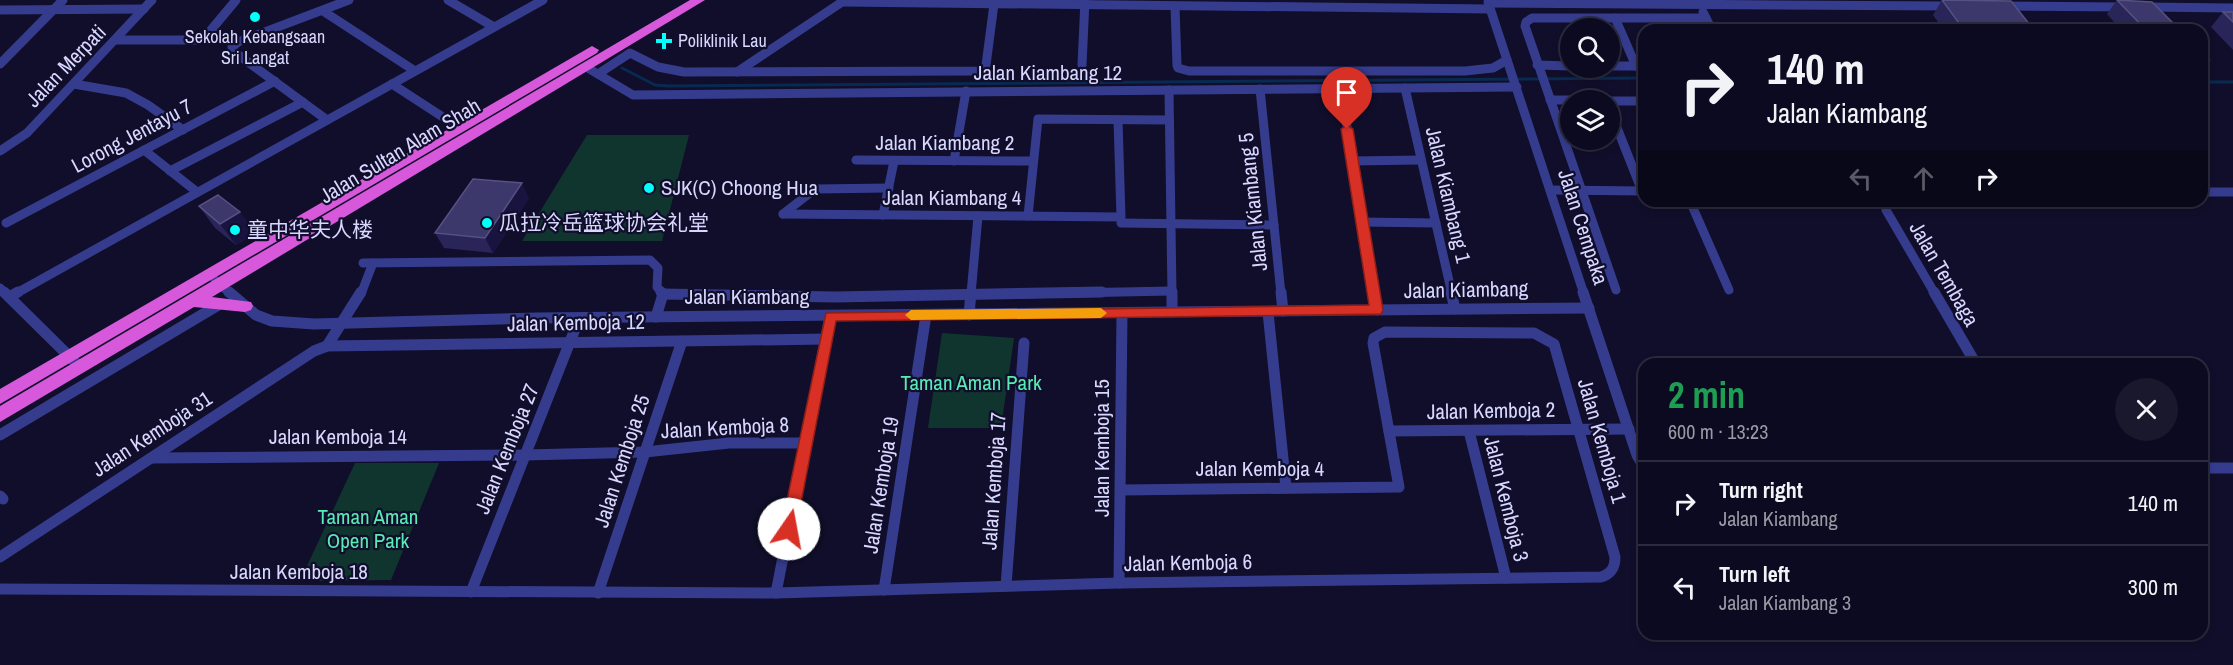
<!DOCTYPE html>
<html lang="en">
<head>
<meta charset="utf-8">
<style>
	body { margin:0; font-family:"Archivo Narrow","Noto Sans SC",sans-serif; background:#1a182d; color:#f1f3f6; height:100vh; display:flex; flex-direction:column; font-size:22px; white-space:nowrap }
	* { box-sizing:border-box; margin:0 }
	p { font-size:20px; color:#9a9aa5 }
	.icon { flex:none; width:33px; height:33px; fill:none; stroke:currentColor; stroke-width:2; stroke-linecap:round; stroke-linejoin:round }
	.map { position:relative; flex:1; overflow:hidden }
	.panel { position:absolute; left:1638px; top:358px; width:570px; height:282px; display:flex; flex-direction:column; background:#0c0a20; border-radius:18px; box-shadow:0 3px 9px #0003,0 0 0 2px #2c2b3e }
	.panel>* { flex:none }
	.guide { position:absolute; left:1638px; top:24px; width:570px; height:183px; border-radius:18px; box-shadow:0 3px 9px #0003,0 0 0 2px #2c2b3e; background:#0c0a20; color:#f1f3f6; overflow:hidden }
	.buttons { position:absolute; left:1560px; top:18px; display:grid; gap:12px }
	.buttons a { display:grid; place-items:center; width:60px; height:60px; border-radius:50%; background:#0c0a20; box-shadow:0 3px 9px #0003,0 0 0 2px #2c2b3e; font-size:30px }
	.pin { position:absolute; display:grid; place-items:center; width:51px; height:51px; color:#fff; margin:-62px -26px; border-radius:50% 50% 50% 0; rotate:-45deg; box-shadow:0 0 6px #0007 }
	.pin .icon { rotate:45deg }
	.me { position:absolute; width:66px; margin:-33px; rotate:12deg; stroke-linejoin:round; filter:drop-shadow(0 0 4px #0008) }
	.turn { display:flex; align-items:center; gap:21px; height:126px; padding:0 30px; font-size:27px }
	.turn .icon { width:78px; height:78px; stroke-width:2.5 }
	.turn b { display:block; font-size:42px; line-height:51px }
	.lanes { display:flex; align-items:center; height:57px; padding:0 30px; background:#0003; justify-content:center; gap:30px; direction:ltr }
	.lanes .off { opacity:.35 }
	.round { display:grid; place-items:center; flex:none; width:63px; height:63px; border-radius:32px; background:#1a182d }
	.overview { display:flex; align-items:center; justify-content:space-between; height:102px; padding:0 30px }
	h1 { font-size:36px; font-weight:700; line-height:45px; color:#1e9e55 }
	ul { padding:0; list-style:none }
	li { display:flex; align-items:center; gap:18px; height:84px; padding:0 30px; border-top:2px solid #2c2b3e }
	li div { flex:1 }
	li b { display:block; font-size:22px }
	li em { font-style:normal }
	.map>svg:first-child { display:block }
</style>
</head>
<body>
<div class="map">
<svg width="2233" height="665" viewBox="0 0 2233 665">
	<rect width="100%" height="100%" fill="#100e2a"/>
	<g fill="#10352f">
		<path d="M 587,135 L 689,135 L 662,241 L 522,241 Z"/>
		<path d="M 942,333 L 1014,338 L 1001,428 L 928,428 Z"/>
		<path d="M 355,463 L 439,463 L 391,580 L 300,581 Z"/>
	</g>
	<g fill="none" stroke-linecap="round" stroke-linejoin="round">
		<g stroke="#082a50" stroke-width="3">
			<path d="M 622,68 L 655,85 L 668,86 L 1644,78"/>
			<path d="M 2202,82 L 2233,82"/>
		</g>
		<g stroke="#353c8d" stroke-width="9">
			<path d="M 448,0 L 494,27"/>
			<path d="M 843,2 L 1490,9"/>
			<path d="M 1488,2 L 1584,294"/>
			<path d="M 1489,3 L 1950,6"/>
			<path d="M 1175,6 L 1177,65 L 1178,68 L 1189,71 L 1465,71 L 1493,68 L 1507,60"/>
			<path d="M 2002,6 L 2124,7"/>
			<path d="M 2146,7 L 2233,8"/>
			<path d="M 0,10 L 144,9"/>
			<path d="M 323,11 L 415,71"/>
			<path d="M 1703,12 L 1712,30"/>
			<path d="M 1615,18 L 1636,66"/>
			<path d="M 116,40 L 198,40 L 206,36 L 236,0"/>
			<path d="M 0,64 L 63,0"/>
			<path d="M 1082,65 L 1085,0"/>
			<path d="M 1537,65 L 1570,66"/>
			<path d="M 1610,66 L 1644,66"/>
			<path d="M 586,67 L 633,95 L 1517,87"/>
			<path d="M 737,72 L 845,0"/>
			<path d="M 598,74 L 630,53 L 658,67 L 684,72 L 978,71 L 984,69 L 986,65 L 994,4"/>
			<path d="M 74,84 L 126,93 L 148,105 L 183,130"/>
			<path d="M 392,84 L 452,123"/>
			<path d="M 1405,88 L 1452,294"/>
			<path d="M 1260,89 L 1281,294"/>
			<path d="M 1341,89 L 1374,294"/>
			<path d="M 1169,90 L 1172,294"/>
			<path d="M 1550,100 L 1577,100"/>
			<path d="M 1610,101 L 1644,101"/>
			<path d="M 1610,110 L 1642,191"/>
			<path d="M 327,120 L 233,51 L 232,47 L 238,42 L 349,0"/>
			<path d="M 144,150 L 197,192"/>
			<path d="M 0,151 L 27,133 L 152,0"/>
			<path d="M 856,160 L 1033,161"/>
			<path d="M 954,161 L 966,91"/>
			<path d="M 1352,161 L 1421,160"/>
			<path d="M 170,171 L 303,102"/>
			<path d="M 1551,190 L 1644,191"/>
			<path d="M 2202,192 L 2233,192"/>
			<path d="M 1690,201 L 1729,290"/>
			<path d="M 1885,201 L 1886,210 L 1935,294"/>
			<path d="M 783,214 L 1121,217 L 1118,120"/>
			<path d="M 783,214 L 815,189 L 889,188"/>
			<path d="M 883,215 L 894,161"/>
			<path d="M 1028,216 L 1038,119 L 1169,120"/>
			<path d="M 1362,222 L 1436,223"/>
			<path d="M 6,223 L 275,81"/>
			<path d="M 1121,223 L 1274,225"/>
			<path d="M 363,263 L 650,260 L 658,268 L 657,287 L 663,294"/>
			<path d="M 215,280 L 231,294"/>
			<path d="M 0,288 L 6,294"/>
			<path d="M 1616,290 L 1525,26 L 1526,22 L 1532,18 L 1706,18"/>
			<path d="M 15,294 L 543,0"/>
			<path d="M 361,294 L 373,263"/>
			<path d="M 971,294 L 978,216"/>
			<path d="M 1018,294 L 1172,291"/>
		</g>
		<g stroke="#353c8d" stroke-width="11">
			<path d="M 4,292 L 80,367"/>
			<path d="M 229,292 L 256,315 L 272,321 L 314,324 L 536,318 L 1589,308"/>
			<path d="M 1172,292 L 1172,312"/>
			<path d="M 1281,292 L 1283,311"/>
			<path d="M 1374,292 L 1377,310"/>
			<path d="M 1451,292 L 1455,309"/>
			<path d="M 1583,292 L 1637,455 L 1644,467"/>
			<path d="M 1934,292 L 1976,364"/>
			<path d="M 663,294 L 835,297 L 1102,292"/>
			<path d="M 9,297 L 18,292"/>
			<path d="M 1268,312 L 1286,488"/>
			<path d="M 969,315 L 971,292"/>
			<path d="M 656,317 L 663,294 L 661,292"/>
			<path d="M 327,346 L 361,292"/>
			<path d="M 1389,431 L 1629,429"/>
			<path d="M 1469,431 L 1506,578"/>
			<path d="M 0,435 L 220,304"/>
			<path d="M 153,458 L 525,455 L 645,452 L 729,443 L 806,443"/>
			<path d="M 2202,468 L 2233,468"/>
			<path d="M 0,496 L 3,499"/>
			<path d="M 0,557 L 314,351 L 327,346 L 826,339"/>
			<path d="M 1119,583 L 1122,313"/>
			<path d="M 1006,586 L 1024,343"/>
			<path d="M 0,589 L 776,593 L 1119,583 L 1601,577 C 1611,574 1615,568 1615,557 L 1554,344 L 1534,333 L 1385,332 L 1374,338 L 1373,343 L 1399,487 L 1121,490"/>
			<path d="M 884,590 L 926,315"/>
			<path d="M 471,592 L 579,319"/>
			<path d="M 598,593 L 682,341"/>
			<path d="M 776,593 L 830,316"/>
		</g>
		<g fill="#d858dc" fill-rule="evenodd">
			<path d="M 690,0 L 705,0 L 212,297 L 251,302 L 253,306 L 251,310 L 245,312 L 194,307 L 0,422 L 0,406 Z"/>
			<path d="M 592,46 L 599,50 L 597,53 L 0,404 L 0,389 Z"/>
		</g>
	</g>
	<g fill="#2a2559">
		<path d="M 1942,0 L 2034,30 L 1944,30 L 1933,15 Z"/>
		<path d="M 2117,0 L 2180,30 L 2121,30 L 2107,14 Z"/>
		<path d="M 2223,12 L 2233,12 L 2233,50 L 2211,27 Z"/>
		<path d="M 2202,52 L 2209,59 L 2202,67 Z"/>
		<path d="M 529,198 L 493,253 L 444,248 L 435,233 Z"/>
		<path d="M 199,206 L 256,233 L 236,245 L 215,228 Z"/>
	</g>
	<g fill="#18143f">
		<path d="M 522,183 L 529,198 L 493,253 L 485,238 Z"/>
		<path d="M 240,212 L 256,233 L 236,245 L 220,224 Z"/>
	</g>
	<g fill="#3d386b" stroke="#555182" stroke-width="1.5">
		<path d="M 1942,0 L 2011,1 L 2034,30 L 1964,30 Z"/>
		<path d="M 2117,0 L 2152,2 L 2180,30 L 2146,30 Z"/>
		<path d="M 2223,12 L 2233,12 L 2233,22 Z"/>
		<path d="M 2202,52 L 2209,59 L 2202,59 Z"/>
		<path d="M 473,179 L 522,183 L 485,238 L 435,233 Z"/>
		<path d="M 218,195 L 240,212 L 220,224 L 199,206 Z"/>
	</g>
	<path fill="#d93025" stroke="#8d1f18" stroke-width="1.5" d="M 1347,125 L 1353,129 L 1383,310 L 1381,314 L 836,321 L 796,529 L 794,533 L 789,535 L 783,533 L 781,529 L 826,313 L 1369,305 L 1341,129 Z"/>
	<path fill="#f59e0b" d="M 1101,308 L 1107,313 L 1101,318 L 911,320 L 905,315 L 911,310 Z"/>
	<g fill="#03fffb" stroke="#100e2a" stroke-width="2">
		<circle cx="255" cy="17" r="6"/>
		<path d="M661 32h6v6h6v6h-6v6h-6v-6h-6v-6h6z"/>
		<circle cx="649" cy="188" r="6"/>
		<circle cx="487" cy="223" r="6"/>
		<circle cx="235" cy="230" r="6"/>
	</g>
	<g text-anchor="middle" stroke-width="4.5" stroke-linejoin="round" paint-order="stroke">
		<g font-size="18" fill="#d7d7ff" stroke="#100e2a">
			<text x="255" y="43">Sekolah Kebangsaan<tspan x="255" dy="21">Sri Langat</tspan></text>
			<text x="678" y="47" text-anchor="start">Poliklinik Lau</text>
		</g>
		<g font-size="21" fill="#d7d7ff" stroke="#100e2a">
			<text transform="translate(66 66) rotate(-46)" y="7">Jalan Merpati</text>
			<text x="1048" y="80">Jalan Kiambang 12</text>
			<text transform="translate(132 136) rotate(-28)" y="7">Lorong Jentayu 7</text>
			<text x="945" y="150">Jalan Kiambang 2</text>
			<text transform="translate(400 151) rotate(-31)" y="7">Jalan Sultan Alam Shah</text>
			<text transform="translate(1448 195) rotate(77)" y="7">Jalan Kiambang 1</text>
			<text x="952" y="205">Jalan Kiambang 4</text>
			<text transform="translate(1253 202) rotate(-96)" y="7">Jalan Kiambang 5</text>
			<text transform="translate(1583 227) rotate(72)" y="7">Jalan Cempaka</text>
			<text transform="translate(1944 274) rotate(60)" y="7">Jalan Tembaga</text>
			<text transform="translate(1466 290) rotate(-1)" y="7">Jalan Kiambang</text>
			<text x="747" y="304">Jalan Kiambang</text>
			<text transform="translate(576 323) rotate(-1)" y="7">Jalan Kemboja 12</text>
			<text transform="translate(1491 411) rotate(-1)" y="7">Jalan Kemboja 2</text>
			<text transform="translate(725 428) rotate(-3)" y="7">Jalan Kemboja 8</text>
			<text transform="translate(152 434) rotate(-33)" y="7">Jalan Kemboja 31</text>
			<text x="338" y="444">Jalan Kemboja 14</text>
			<text transform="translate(1602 441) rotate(74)" y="7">Jalan Kemboja 1</text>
			<text transform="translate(1102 448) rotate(-90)" y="7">Jalan Kemboja 15</text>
			<text transform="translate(507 449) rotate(-68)" y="7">Jalan Kemboja 27</text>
			<text transform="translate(622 461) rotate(-72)" y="7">Jalan Kemboja 25</text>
			<text x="1260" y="476">Jalan Kemboja 4</text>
			<text transform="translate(994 481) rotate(-86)" y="7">Jalan Kemboja 17</text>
			<text transform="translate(881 485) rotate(-81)" y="7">Jalan Kemboja 19</text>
			<text transform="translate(1506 499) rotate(76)" y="7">Jalan Kemboja 3</text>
			<text transform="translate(1188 563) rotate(-1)" y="7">Jalan Kemboja 6</text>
			<text x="299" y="579">Jalan Kemboja 18</text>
		</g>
		<g font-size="21" fill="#d7d7ff" stroke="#100e2a" text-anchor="start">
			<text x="661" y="195">SJK(C) Choong Hua</text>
			<text x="499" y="230">瓜拉冷岳篮球协会礼堂</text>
			<text x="247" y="237">童中华夫人楼</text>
		</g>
		<g font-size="21" fill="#58ebb5" stroke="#100e2a">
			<text x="971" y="390">Taman Aman Park</text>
			<text x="368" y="524">Taman Aman<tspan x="368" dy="24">Open Park</tspan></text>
		</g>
	</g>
</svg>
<div class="buttons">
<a><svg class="icon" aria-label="search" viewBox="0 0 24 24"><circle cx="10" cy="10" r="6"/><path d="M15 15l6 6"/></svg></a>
<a><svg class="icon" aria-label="layers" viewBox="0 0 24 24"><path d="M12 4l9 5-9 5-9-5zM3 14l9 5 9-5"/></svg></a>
</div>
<div class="pin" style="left:1347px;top:129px;background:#d93025"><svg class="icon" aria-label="arrive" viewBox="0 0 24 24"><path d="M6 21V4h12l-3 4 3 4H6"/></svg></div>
<svg class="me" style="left:789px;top:529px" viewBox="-20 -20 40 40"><circle r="19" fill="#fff"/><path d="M0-13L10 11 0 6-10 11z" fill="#d93025"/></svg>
<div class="guide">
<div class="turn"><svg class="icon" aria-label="right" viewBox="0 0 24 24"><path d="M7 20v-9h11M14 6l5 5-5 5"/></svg><div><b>140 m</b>Jalan Kiambang</div></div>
<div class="lanes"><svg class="icon off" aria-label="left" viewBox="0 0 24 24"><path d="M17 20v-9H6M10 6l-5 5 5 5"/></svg><svg class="icon off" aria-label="ahead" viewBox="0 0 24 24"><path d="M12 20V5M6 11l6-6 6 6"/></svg><svg class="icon" aria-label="right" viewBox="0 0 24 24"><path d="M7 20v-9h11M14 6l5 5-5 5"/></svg></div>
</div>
<section class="panel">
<div class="overview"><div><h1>2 min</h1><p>600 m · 13:23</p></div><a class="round"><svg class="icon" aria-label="close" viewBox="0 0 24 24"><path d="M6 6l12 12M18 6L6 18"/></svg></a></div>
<ul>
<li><svg class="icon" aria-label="right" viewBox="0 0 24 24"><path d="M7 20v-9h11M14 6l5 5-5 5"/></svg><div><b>Turn right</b><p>Jalan Kiambang</p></div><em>140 m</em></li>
<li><svg class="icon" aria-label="left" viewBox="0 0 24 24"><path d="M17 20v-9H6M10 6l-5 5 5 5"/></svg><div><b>Turn left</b><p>Jalan Kiambang 3</p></div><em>300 m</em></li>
</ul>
</section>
</div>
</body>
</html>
